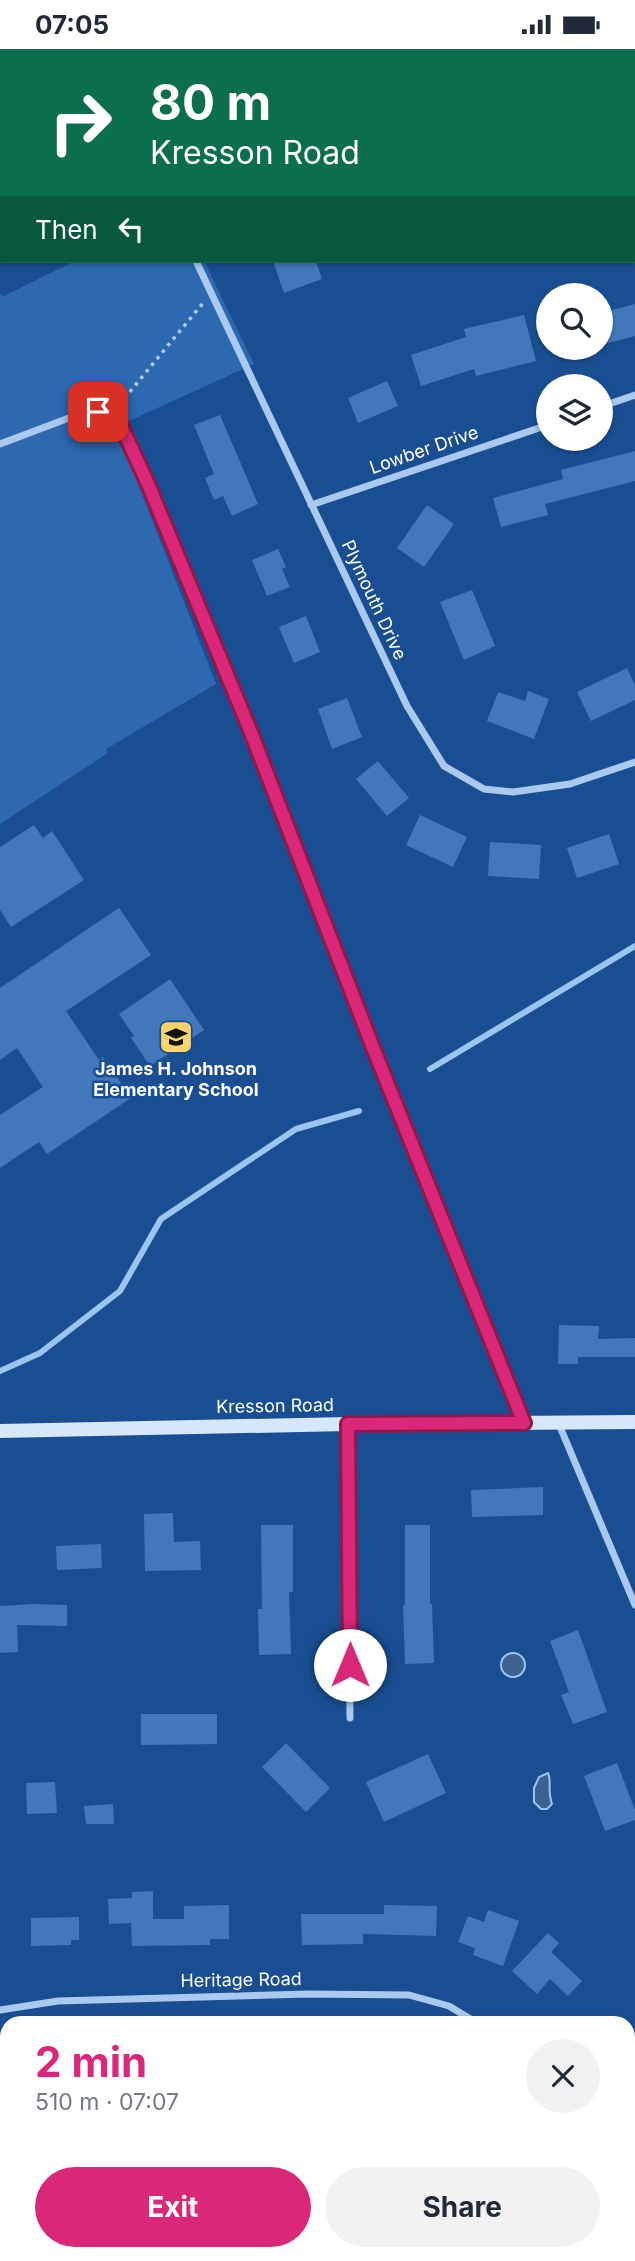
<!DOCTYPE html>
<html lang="en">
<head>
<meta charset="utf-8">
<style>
	body { margin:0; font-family:Inter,sans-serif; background:#f2f2f3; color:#1f2937; height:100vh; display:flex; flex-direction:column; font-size:26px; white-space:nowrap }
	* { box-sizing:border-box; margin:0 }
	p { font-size:23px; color:#747a83 }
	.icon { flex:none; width:38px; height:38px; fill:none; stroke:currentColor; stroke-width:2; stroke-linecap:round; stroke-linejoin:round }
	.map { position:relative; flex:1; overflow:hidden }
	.side { position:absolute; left:0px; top:1967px; width:635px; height:245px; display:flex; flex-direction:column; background:#fff; border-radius:21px 21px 0 0; box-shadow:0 2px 5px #0004 }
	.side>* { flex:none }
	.top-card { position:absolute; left:0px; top:0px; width:635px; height:214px; box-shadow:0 2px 5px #0004; background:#0b6e4f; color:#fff; overflow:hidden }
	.controls { position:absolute; left:536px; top:234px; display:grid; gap:14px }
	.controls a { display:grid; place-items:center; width:77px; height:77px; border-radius:50%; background:#fff; box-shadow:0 2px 5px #0004; font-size:35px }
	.pin { position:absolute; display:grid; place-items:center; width:60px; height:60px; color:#fff; margin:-30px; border-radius:14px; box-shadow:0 4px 10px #0006 }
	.me { position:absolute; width:77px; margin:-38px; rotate:0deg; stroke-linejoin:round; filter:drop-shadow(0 0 5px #0008) }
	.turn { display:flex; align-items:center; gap:24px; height:147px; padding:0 35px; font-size:32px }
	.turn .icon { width:91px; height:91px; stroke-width:2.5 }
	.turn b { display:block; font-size:49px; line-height:60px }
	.then { display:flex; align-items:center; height:66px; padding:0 35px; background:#0003; gap:14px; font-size:26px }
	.round { display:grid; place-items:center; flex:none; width:74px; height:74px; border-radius:37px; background:#f2f2f3 }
	.headline { display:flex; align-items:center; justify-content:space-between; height:119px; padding:0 35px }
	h1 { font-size:42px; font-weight:700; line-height:52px; color:#db2777 }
	.primary-button { display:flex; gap:14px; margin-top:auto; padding:14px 35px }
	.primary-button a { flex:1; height:80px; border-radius:42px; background:#db2777; color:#fff; font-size:28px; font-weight:700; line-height:80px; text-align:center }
	.primary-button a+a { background:#f2f2f3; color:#1f2937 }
	.status { display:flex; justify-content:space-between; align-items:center; height:49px; padding:0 35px; background:#fff; direction:ltr }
	.status svg { height:19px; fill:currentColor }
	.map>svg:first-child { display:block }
</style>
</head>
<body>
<div class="status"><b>07:05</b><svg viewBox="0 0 49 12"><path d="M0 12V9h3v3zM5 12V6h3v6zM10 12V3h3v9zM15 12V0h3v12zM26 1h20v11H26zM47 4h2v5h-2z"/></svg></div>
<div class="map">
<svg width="635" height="2212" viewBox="0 0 635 2212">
	<rect width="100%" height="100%" fill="#194f92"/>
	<path fill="#2c69b0" d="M 75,212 L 204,212 L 254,315 L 116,378 L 216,635 L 106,700 L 108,704 L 0,775 L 0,244 L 2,248 Z"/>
	<g fill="#3c6293" stroke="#9cc4f1" stroke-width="2">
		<circle cx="513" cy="1616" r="12"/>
		<path d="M 548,1724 C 552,1732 547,1741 552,1755 L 547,1760 L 541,1760 L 534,1753 L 534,1739 L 539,1728 Z"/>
	</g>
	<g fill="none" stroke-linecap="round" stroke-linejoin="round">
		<g stroke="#9cc4f1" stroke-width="6">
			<path d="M 430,1020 L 635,897"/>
			<path d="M 0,1322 L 40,1304 L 120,1242 L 161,1170 L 296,1080 L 359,1062"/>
		</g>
	</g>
	<g fill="#4278b9">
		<path d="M 273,212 L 316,212 L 322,230 L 284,244 Z"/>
		<path d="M 635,255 L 635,287 L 600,296 L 600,264 Z"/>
		<path d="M 524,266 L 536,312 L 476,327 L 474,320 L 421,337 L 411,306 L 466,288 L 464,280 Z"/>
		<path d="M 387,332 L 398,357 L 358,374 L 348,349 Z"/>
		<path d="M 220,366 L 258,455 L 232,467 L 223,447 L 214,451 L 205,429 L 214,425 L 194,376 Z"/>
		<path d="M 635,402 L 635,432 L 545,455 L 548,466 L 501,478 L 493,449 L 563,430 L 561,421 Z"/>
		<path d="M 427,456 L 454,475 L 424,518 L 397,499 Z"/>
		<path d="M 278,500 L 286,518 L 282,520 L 290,538 L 267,547 L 252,511 Z"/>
		<path d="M 472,541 L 495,597 L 464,611 L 440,553 Z"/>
		<path d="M 306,567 L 320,603 L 294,614 L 279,578 Z"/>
		<path d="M 627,619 L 635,636 L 635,651 L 591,672 L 577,643 Z"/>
		<path d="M 528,642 L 549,650 L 534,690 L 487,672 L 498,643 L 525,652 Z"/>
		<path d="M 347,649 L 362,688 L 332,700 L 318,660 Z"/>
		<path d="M 378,712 L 409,749 L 387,767 L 356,730 Z"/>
		<path d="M 420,766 L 467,788 L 453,818 L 406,796 Z"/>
		<path d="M 34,776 L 43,789 L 52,782 L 84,831 L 11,878 L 0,861 L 0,798 Z"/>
		<path d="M 609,785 L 619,815 L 577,829 L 567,799 Z"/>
		<path d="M 490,793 L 541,796 L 539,830 L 488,827 Z"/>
		<path d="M 119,859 L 151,906 L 66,962 L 99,1011 L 103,1008 L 131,1049 L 47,1105 L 39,1093 L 0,1119 L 0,1066 L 43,1038 L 17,999 L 0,1011 L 0,939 Z"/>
		<path d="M 170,930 L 204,981 L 150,1017 L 131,989 L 134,987 L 119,965 Z"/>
		<path d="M 559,1276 L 599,1277 L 598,1290 L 635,1289 L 635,1308 L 578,1308 L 578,1315 L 558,1315 Z"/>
		<path d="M 543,1438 L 543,1466 L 472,1468 L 471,1441 Z"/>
		<path d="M 173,1464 L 174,1493 L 200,1492 L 201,1521 L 145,1522 L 144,1465 Z"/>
		<path d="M 261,1476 L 293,1476 L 293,1543 L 289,1543 L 291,1605 L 259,1606 L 258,1560 L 262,1560 Z"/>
		<path d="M 405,1476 L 430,1476 L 430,1555 L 432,1555 L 434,1614 L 405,1615 L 403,1556 L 405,1556 Z"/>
		<path d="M 101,1495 L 102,1519 L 57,1521 L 56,1497 Z"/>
		<path d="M 33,1555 L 67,1556 L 67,1577 L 17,1576 L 18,1603 L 0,1604 L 0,1557 Z"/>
		<path d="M 578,1581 L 607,1663 L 573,1675 L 561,1646 L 569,1643 L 550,1592 Z"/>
		<path d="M 141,1665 L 217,1665 L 217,1695 L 141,1696 Z"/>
		<path d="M 286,1694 L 330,1739 L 306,1763 L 262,1718 Z"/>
		<path d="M 428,1705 L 446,1744 L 384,1773 L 366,1733 Z"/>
		<path d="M 617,1714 L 635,1761 L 635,1771 L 605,1782 L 584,1727 Z"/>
		<path d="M 55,1733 L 57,1764 L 27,1765 L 26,1734 Z"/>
		<path d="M 113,1755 L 114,1775 L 86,1775 L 84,1757 Z"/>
		<path d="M 153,1842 L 153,1870 L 184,1870 L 184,1857 L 229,1856 L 229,1890 L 210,1890 L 210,1896 L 132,1897 L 131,1874 L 109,1875 L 108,1850 L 132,1849 L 132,1843 Z"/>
		<path d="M 384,1856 L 437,1857 L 436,1887 L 363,1885 L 363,1895 L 302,1896 L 301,1865 L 384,1865 Z"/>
		<path d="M 488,1861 L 519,1872 L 503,1917 L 473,1906 L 475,1899 L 458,1893 L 468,1867 L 484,1873 Z"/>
		<path d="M 79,1868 L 79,1891 L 71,1891 L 71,1896 L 31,1897 L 31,1869 Z"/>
		<path d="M 548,1884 L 559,1894 L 551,1903 L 582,1932 L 568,1947 L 550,1930 L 537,1945 L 512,1922 Z"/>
	</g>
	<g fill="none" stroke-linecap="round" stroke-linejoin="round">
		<path stroke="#a9c9ef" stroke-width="3.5" stroke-dasharray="3.5 5" stroke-linecap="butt" d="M 119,356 L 203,254"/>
		<g stroke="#a9c9ef" stroke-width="7">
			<path d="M 124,2 L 124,0"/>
			<path d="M 634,27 L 635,26"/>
			<path d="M 196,212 L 407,657 L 444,717 L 484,740 L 513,743 L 570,735 L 635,713"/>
			<path d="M 600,358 L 635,346"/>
			<path d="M 0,395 L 77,366 L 98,363 L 117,368 L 132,397 C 268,720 391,1049 524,1373"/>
			<path d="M 311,456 L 548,376"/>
			<path d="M 558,1373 L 635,1556"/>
			<path d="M 348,1376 L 350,1669"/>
			<path d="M 0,1961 L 58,1952 L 308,1945 L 409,1946 L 449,1957 L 477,1974"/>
			<path d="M 628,2058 L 635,2055"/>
			<path d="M 601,2205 L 604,2212"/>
		</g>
		<path stroke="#d7e7fb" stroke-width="14" d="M 0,1382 L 348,1375 L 635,1373"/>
	</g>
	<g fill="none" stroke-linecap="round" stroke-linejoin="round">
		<g stroke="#8e194d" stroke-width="18">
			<path id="route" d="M 98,363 L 117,368 L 148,435 L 250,681 L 372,996 L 524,1374 L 348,1375 L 350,1616"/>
		</g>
		<use href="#route" stroke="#db2777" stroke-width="12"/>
	</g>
	<defs>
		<g id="school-square" transform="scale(1.75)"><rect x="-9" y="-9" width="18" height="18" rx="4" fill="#ffd368" stroke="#194f92"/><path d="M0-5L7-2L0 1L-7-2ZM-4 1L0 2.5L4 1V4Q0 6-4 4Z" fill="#111"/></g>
	</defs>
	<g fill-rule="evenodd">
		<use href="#school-square" x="176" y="988"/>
	</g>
	<g text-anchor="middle" stroke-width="5" stroke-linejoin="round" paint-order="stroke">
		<g font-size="18" fill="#fff" stroke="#194f92">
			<text transform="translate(424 401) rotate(-19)" y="6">Lowber Drive</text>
			<text transform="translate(374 551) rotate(65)" y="6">Plymouth Drive</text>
			<text transform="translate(275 1357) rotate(-1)" y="6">Kresson Road</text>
			<text transform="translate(241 1931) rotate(-1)" y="6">Heritage Road</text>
		</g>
		<g font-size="18" font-weight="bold" fill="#fff" stroke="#194f92">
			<text x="176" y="1026">James H. Johnson<tspan x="176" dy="21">Elementary School</tspan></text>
		</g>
	</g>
</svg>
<div class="controls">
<a><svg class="icon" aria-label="search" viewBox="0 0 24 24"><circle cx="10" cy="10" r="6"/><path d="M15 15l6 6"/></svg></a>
<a><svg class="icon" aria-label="layers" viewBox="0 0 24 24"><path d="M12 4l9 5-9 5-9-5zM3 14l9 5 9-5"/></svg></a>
</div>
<div class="pin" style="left:98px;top:363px;background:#d93025"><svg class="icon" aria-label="arrive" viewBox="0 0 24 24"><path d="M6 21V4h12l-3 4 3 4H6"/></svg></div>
<svg class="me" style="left:350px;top:1616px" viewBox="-20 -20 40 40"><circle r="19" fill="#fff"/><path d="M0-13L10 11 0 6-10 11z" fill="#db2777"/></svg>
<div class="top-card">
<div class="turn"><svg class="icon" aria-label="right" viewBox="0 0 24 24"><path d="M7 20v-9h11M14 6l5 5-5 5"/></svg><div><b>80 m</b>Kresson Road</div></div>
<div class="then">Then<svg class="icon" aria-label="left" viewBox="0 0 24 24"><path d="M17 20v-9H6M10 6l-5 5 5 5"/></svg></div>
</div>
<section class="side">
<div class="headline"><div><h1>2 min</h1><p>510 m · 07:07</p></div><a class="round"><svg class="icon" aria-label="close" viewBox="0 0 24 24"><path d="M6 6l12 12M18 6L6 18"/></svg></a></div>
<div class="primary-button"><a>Exit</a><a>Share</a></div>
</section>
</div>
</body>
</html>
